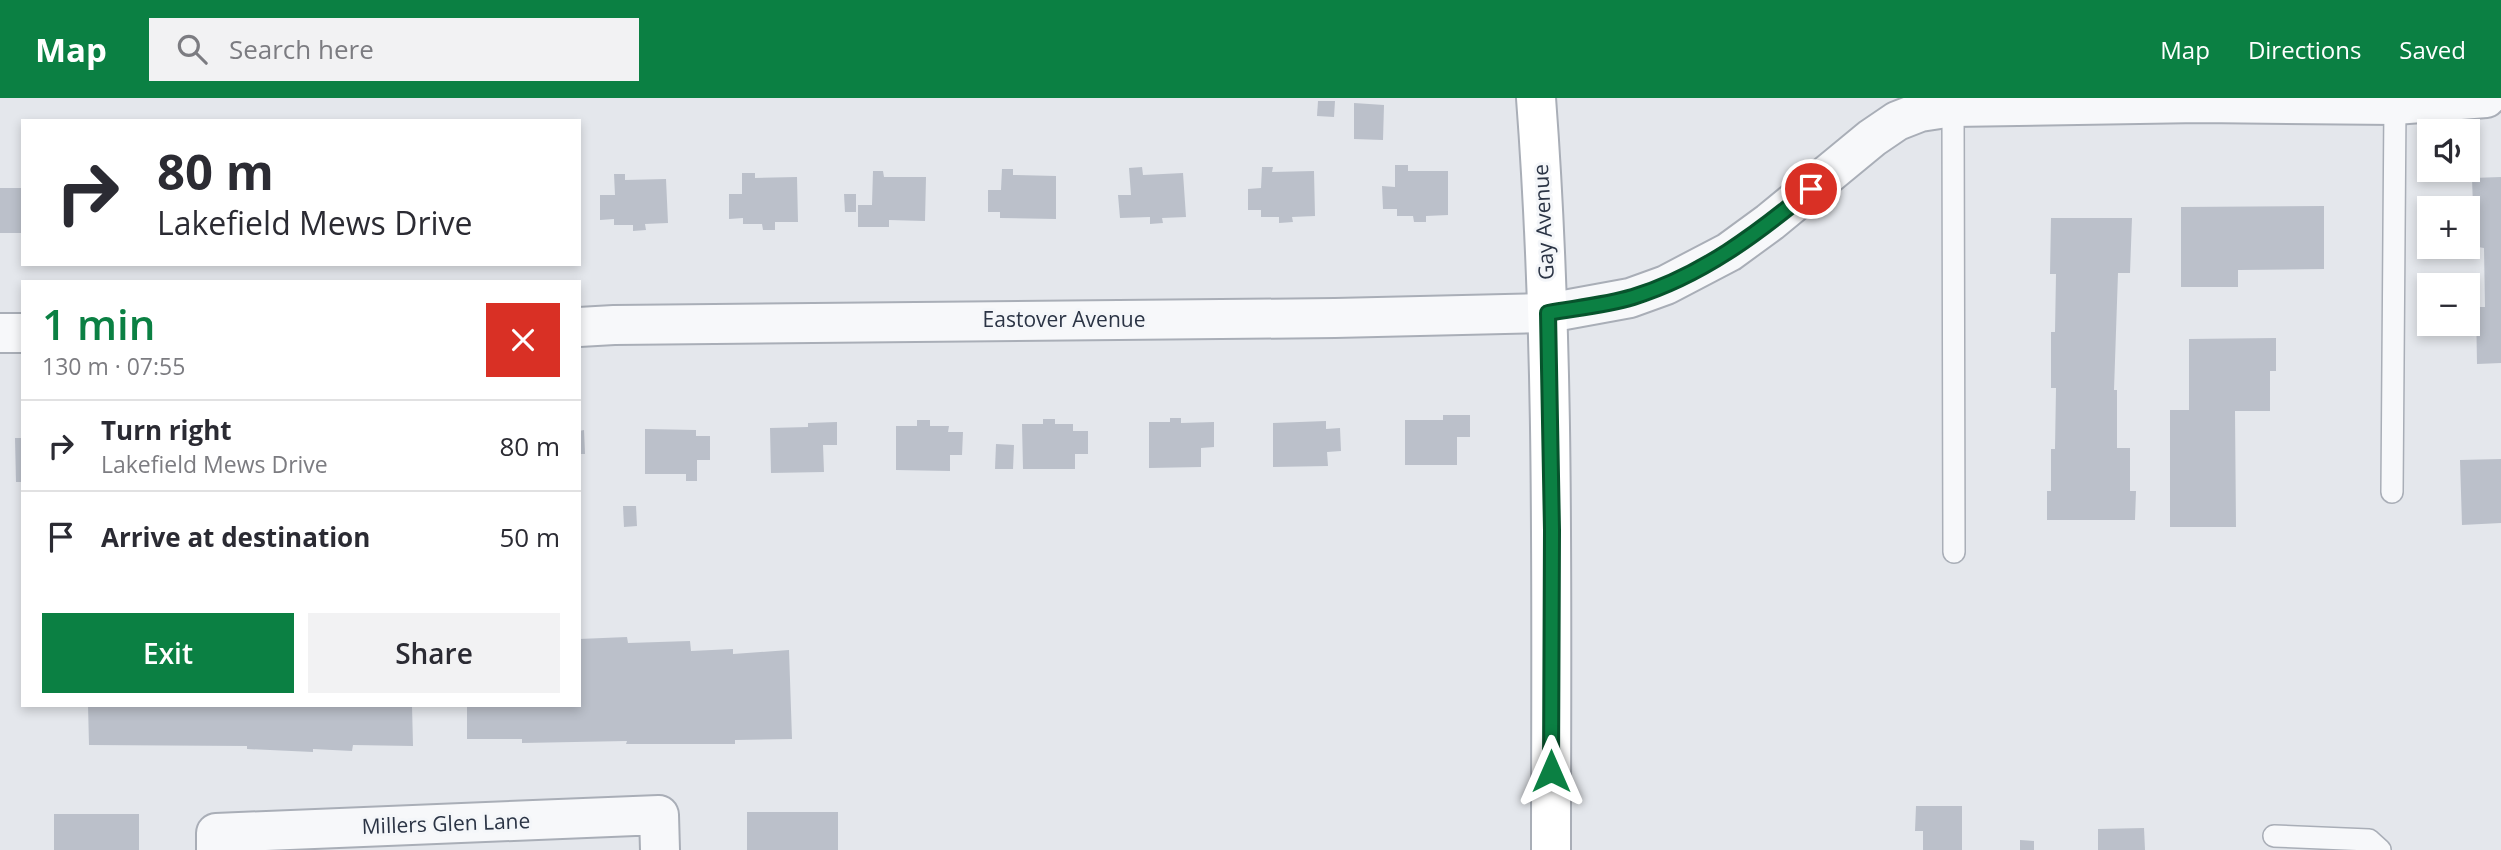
<!DOCTYPE html>
<html lang="en">
<head>
<meta charset="utf-8">
<style>
	body { margin:0; font-family:"Open Sans",sans-serif; background:#f2f2f3; color:#2b2b33; height:100vh; display:flex; flex-direction:column; font-size:26px; white-space:nowrap }
	* { box-sizing:border-box; margin:0 }
	p { font-size:23px; color:#7c7c81 }
	.icon { flex:none; width:38px; height:38px; fill:none; stroke:currentColor; stroke-width:2; stroke-linecap:round; stroke-linejoin:round }
	.map { position:relative; flex:1; overflow:hidden }
	.panel { position:absolute; left:21px; top:182px; width:560px; height:427px; display:flex; flex-direction:column; background:#fff; border-radius:0px; box-shadow:0 4px 10px #0003 }
	.panel>* { flex:none }
	.guide { position:absolute; left:21px; top:21px; width:560px; height:147px; border-radius:0px; box-shadow:0 4px 10px #0003; background:#fff; color:#2b2b33; overflow:hidden }
	.tools { position:absolute; left:2417px; top:21px; display:grid; gap:14px }
	.tools a { display:grid; place-items:center; width:63px; height:63px; border-radius:0px; background:#fff; box-shadow:0 4px 10px #0003; font-size:35px }
	.pin { position:absolute; display:grid; place-items:center; width:60px; height:60px; color:#fff; margin:-30px; border:4px solid #fff; border-radius:50%; box-shadow:0 2px 7px #0007 }
	.me { position:absolute; width:77px; margin:-38px; rotate:0deg; stroke-linejoin:round; filter:drop-shadow(0 0 5px #0008) }
	.turn { display:flex; align-items:center; gap:24px; height:147px; padding:0 21px; font-size:32px }
	.turn .icon { width:91px; height:91px; stroke-width:2.5 }
	.turn b { display:block; font-size:49px; line-height:60px }
	.round { display:grid; place-items:center; flex:none; width:74px; height:74px; border-radius:0px; background:#f2f2f3 }
	.headline { display:flex; align-items:center; justify-content:space-between; height:119px; padding:0 21px }
	h1 { font-size:42px; font-weight:600; line-height:52px; color:#0b8043 }
	.action { display:flex; gap:14px; margin-top:auto; padding:14px 21px }
	.action a { flex:1; height:80px; border-radius:0px; background:#0b8043; color:#fff; font-size:28px; font-weight:600; line-height:80px; text-align:center }
	.action a+a { background:#f2f2f3; color:#2b2b33 }
	ul { padding:0; list-style:none }
	li { display:flex; align-items:center; gap:21px; height:91px; padding:0 21px; border-top:2px solid #e1e1e2 }
	li div { flex:1 }
	li b { display:block; font-size:26px }
	li em { font-style:normal }
	header { display:flex; align-items:center; gap:42px; box-sizing:border-box; height:98px; padding:0 35px; background:#0b8043; color:#fff }
	header strong { font-size:33px }
	nav { display:flex; gap:38px; margin-inline-start:auto; font-size:24px }
	.search { width:490px; height:63px; background:#f2f2f3; display:flex; align-items:center; gap:18px; box-sizing:border-box; padding:0 24px; border-radius:0px; color:#7c7c81; font-size:26px }
	.map>svg:first-child { display:block }
</style>
</head>
<body>
<header>
<strong>Map</strong>
<div class="search"><svg class="icon" aria-label="search" viewBox="0 0 24 24"><circle cx="10" cy="10" r="6"/><path d="M15 15l6 6"/></svg>Search here</div>
<nav><a>Map</a><a>Directions</a><a>Saved</a></nav>
</header>
<div class="map">
<svg width="2501" height="752" viewBox="0 0 2501 752">
	<rect width="100%" height="100%" fill="#e4e7ec"/>
	<g fill="#bbc0ca">
		<path d="M 1318,3 L 1335,3 L 1334,19 L 1317,18 Z"/>
		<path d="M 1354,5 L 1384,7 L 1383,42 L 1354,41 Z"/>
		<path d="M 1395,67 L 1408,67 L 1408,73 L 1448,73 L 1448,117 L 1426,118 L 1426,124 L 1414,124 L 1413,118 L 1397,118 L 1397,111 L 1383,111 L 1382,88 L 1395,89 Z"/>
		<path d="M 1142,69 L 1143,77 L 1183,75 L 1186,119 L 1162,120 L 1163,125 L 1150,126 L 1150,119 L 1120,120 L 1118,97 L 1131,97 L 1129,70 Z"/>
		<path d="M 1262,69 L 1273,69 L 1272,74 L 1314,73 L 1315,118 L 1292,119 L 1293,124 L 1279,125 L 1279,119 L 1261,119 L 1261,112 L 1248,112 L 1248,91 L 1261,90 Z"/>
		<path d="M 1002,71 L 1013,71 L 1013,77 L 1056,78 L 1056,121 L 1000,120 L 1000,114 L 988,114 L 988,92 L 1001,92 Z"/>
		<path d="M 873,73 L 883,73 L 884,79 L 926,79 L 925,123 L 889,122 L 889,129 L 858,129 L 858,107 L 872,107 Z"/>
		<path d="M 742,75 L 755,75 L 755,80 L 797,79 L 798,124 L 775,124 L 775,132 L 763,132 L 762,126 L 743,126 L 743,120 L 729,121 L 729,96 L 742,96 Z"/>
		<path d="M 614,76 L 625,76 L 625,82 L 666,81 L 668,125 L 645,126 L 646,132 L 633,133 L 633,127 L 614,127 L 614,121 L 600,122 L 600,97 L 615,97 Z"/>
		<path d="M 2501,79 L 2501,265 L 2477,266 L 2476,209 L 2485,209 L 2484,150 L 2478,149 L 2477,108 L 2473,109 L 2472,80 Z"/>
		<rect x="0" y="90" width="21" height="45"/>
		<path d="M 844,96 L 856,96 L 856,114 L 845,114 Z"/>
		<path d="M 2324,108 L 2324,171 L 2238,172 L 2238,189 L 2181,189 L 2181,109 Z"/>
		<path d="M 2051,120 L 2132,120 L 2130,175 L 2118,175 L 2114,292 L 2117,292 L 2117,350 L 2130,350 L 2130,393 L 2136,393 L 2135,422 L 2047,422 L 2047,393 L 2051,393 L 2051,351 L 2055,351 L 2056,290 L 2051,290 L 2051,234 L 2055,234 L 2056,176 L 2050,176 Z"/>
		<path d="M 2276,240 L 2276,273 L 2270,273 L 2270,313 L 2235,313 L 2236,429 L 2170,429 L 2170,312 L 2189,312 L 2189,241 Z"/>
		<path d="M 1443,317 L 1470,317 L 1470,339 L 1457,339 L 1457,367 L 1405,367 L 1405,322 L 1443,322 Z"/>
		<path d="M 1170,320 L 1181,320 L 1181,325 L 1214,324 L 1214,349 L 1201,350 L 1201,369 L 1149,370 L 1149,324 L 1170,324 Z"/>
		<path d="M 1043,321 L 1055,321 L 1055,326 L 1073,326 L 1073,333 L 1088,333 L 1088,356 L 1075,356 L 1075,371 L 1023,371 L 1022,326 L 1043,326 Z"/>
		<path d="M 917,322 L 930,322 L 930,328 L 949,328 L 948,334 L 963,334 L 962,357 L 950,357 L 950,373 L 896,372 L 896,328 L 917,328 Z"/>
		<path d="M 1326,323 L 1326,331 L 1340,330 L 1341,353 L 1327,354 L 1328,368 L 1273,369 L 1273,325 Z"/>
		<path d="M 837,324 L 837,347 L 823,347 L 824,374 L 771,375 L 770,330 L 808,329 L 808,325 Z"/>
		<path d="M 645,331 L 696,332 L 696,338 L 710,338 L 710,362 L 697,362 L 697,383 L 686,383 L 686,376 L 645,376 Z"/>
		<path d="M 584,332 L 585,356 L 579,356 L 579,333 Z"/>
		<path d="M 15,340 L 23,340 L 23,384 L 16,384 Z"/>
		<path d="M 996,346 L 1014,347 L 1013,371 L 995,371 Z"/>
		<path d="M 2501,361 L 2501,425 L 2462,427 L 2460,362 Z"/>
		<path d="M 623,408 L 636,408 L 637,428 L 624,429 Z"/>
		<path d="M 627,539 L 628,545 L 690,543 L 691,553 L 733,551 L 733,556 L 789,552 L 792,641 L 735,642 L 735,646 L 626,646 L 627,643 L 522,645 L 522,641 L 467,641 L 467,607 L 579,607 L 579,541 Z"/>
		<path d="M 88,607 L 412,607 L 413,648 L 353,647 L 352,653 L 313,651 L 313,654 L 247,651 L 247,648 L 89,647 Z"/>
		<path d="M 1916,708 L 1962,708 L 1962,752 L 1923,752 L 1923,733 L 1915,733 Z"/>
		<rect x="747" y="714" width="91" height="38"/>
		<rect x="54" y="716" width="85" height="36"/>
		<path d="M 2144,730 L 2145,752 L 2098,752 L 2098,731 Z"/>
		<path d="M 2020,742 L 2034,743 L 2034,752 L 2020,752 Z"/>
	</g>
	<g fill="none" stroke-linecap="round" stroke-linejoin="round">
		<g stroke="#a9aeb7" stroke-width="24">
			<g id="lane">
				<path d="M 1953,9 L 1954,454"/>
				<path d="M 2392,394 L 2395,7"/>
				<path d="M 2274,738 L 2369,742 L 2380,752"/>
			</g>
		</g>
		<g stroke="#a9aeb7" stroke-width="42">
			<g id="street">
				<path d="M 579,229 L 614,227 L 1335,220 L 1548,215 L 1630,200 L 1666,187 L 1729,154 L 1770,124 L 1872,40 L 1897,23 L 1920,14 L 1953,9 L 2200,5 L 2395,7 L 2486,0"/>
				<path d="M 0,235 L 23,235"/>
				<path d="M 216,752 L 216,735 L 659,717 L 660,752"/>
			</g>
		</g>
		<g stroke="#a9aeb7" stroke-width="42">
			<path id="secondary" d="M 1536,0 C 1555,250 1551,501 1551,752"/>
		</g>
		<use href="#lane" stroke="#f7f8fa" stroke-width="21"/>
		<use href="#street" stroke="#f7f8fa" stroke-width="38"/>
		<use href="#secondary" stroke="#fff" stroke-width="38"/>
	</g>
	<g fill="none" stroke-linecap="round" stroke-linejoin="round">
		<g stroke="#07532c" stroke-width="18">
			<path id="route" d="M 1551,673 L 1552,432 L 1548,215 C 1576,210 1606,207 1633,199 C 1701,178 1757,136 1811,91"/>
		</g>
		<use href="#route" stroke="#0b8043" stroke-width="12"/>
	</g>
	<g text-anchor="middle" stroke-width="6" stroke-linejoin="round" paint-order="stroke">
		<g font-size="21" fill="#2b3445" stroke="#f4f6f9">
			<text transform="translate(1544 124) rotate(-93)" y="7">Gay Avenue</text>
			<text x="1064" y="229">Eastover Avenue</text>
			<text transform="translate(446 726) rotate(-2)" y="7">Millers Glen Lane</text>
		</g>
	</g>
</svg>
<div class="tools">
<a><svg class="icon" aria-label="sound" viewBox="0 0 24 24"><path d="M4 9h4l5-4v14l-5-4H4zM17 9q2 3 0 6"/></svg></a>
<a>+</a>
<a>−</a>
</div>
<div class="pin" style="left:1811px;top:91px;background:#d93025"><svg class="icon" aria-label="arrive" viewBox="0 0 24 24"><path d="M6 21V4h12l-3 4 3 4H6"/></svg></div>
<svg class="me" style="left:1551px;top:673px" viewBox="-20 -20 40 40"><path d="M0-17L14 15 0 8-14 15z" fill="#0b8043" stroke="#fff" stroke-width="4"/></svg>
<div class="guide">
<div class="turn"><svg class="icon" aria-label="right" viewBox="0 0 24 24"><path d="M7 20v-9h11M14 6l5 5-5 5"/></svg><div><b>80 m</b>Lakefield Mews Drive</div></div>
</div>
<section class="panel">
<div class="headline"><div><h1>1 min</h1><p>130 m · 07:55</p></div><a class="round" style="background:#d93025;color:#fff"><svg class="icon" aria-label="close" viewBox="0 0 24 24"><path d="M6 6l12 12M18 6L6 18"/></svg></a></div>
<ul>
<li><svg class="icon" aria-label="right" viewBox="0 0 24 24"><path d="M7 20v-9h11M14 6l5 5-5 5"/></svg><div><b>Turn right</b><p>Lakefield Mews Drive</p></div><em>80 m</em></li>
<li><svg class="icon" aria-label="arrive" viewBox="0 0 24 24"><path d="M6 21V4h12l-3 4 3 4H6"/></svg><div><b>Arrive at destination</b></div><em>50 m</em></li>
</ul>
<div class="action"><a>Exit</a><a>Share</a></div>
</section>
</div>
</body>
</html>
